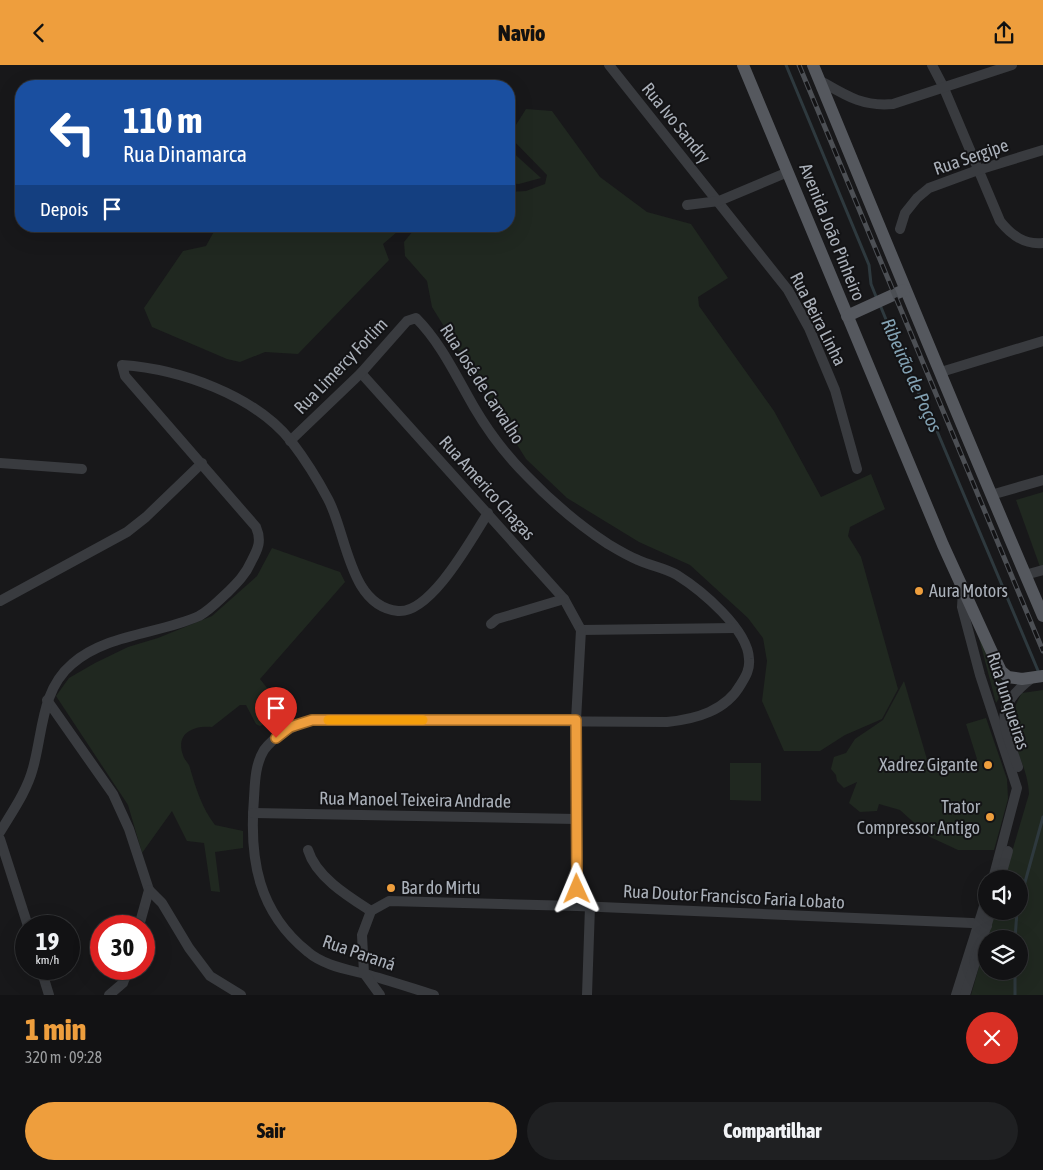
<!DOCTYPE html>
<html lang="pt">
<head>
<meta charset="utf-8">
<style>
	body { margin:0; font-family:"Asap Condensed",sans-serif; background:#1f2022; color:#f1f3f6; height:100vh; display:flex; flex-direction:column; font-size:19px; white-space:nowrap }
	* { box-sizing:border-box; margin:0 }
	p { font-size:16px; color:#9c9ea0 }
	.icon { flex:none; width:28px; height:28px; fill:none; stroke:currentColor; stroke-width:2; stroke-linecap:round; stroke-linejoin:round }
	.map { position:relative; height:930px; overflow:hidden }
	.sheet { display:flex; flex-direction:column; background:#121214; flex:1 }
	.sheet>* { flex:none }
	.banner { position:absolute; left:15px; top:15px; width:500px; height:152px; border-radius:20px; box-shadow:0 5px 20px #0002,0 0 0 1px #313234; background:#1a4fa0; color:#fff; overflow:hidden }
	.fabs { position:absolute; left:978px; top:805px; display:grid; gap:10px }
	.fabs a { display:grid; place-items:center; width:50px; height:50px; border-radius:50%; background:#121214; box-shadow:0 5px 20px #0002,0 0 0 1px #313234; font-size:25px }
	.speed { position:absolute; left:15px; top:850px; display:flex; gap:10px; font-size:25px; font-weight:700; text-align:center }
	.speed>* { display:grid; place-content:center; width:65px; height:65px; border-radius:50%; background:#121214; box-shadow:0 5px 20px #0002,0 0 0 1px #313234; line-height:1 }
	.speed small { font-size:12px; font-weight:400 }
	.speed .limit { border:8px solid #d22; background:#fff; color:#111 }
	.pin { position:absolute; display:grid; place-items:center; width:42px; height:42px; color:#fff; margin:-51px -21px; border-radius:50% 50% 50% 0; rotate:-45deg; box-shadow:0 0 5px #0007 }
	.pin .icon { rotate:45deg }
	.me { position:absolute; width:55px; margin:-28px; rotate:359deg; stroke-linejoin:round; filter:drop-shadow(0 0 4px #0008) }
	.turn { display:flex; align-items:center; gap:18px; height:105px; padding:0 25px; font-size:22px }
	.turn .icon { width:65px; height:65px; stroke-width:2.5 }
	.turn b { display:block; font-size:35px; line-height:42px }
	.then { display:flex; align-items:center; height:48px; padding:0 25px; background:#0003; gap:10px; font-size:19px }
	.round { display:grid; place-items:center; flex:none; width:52px; height:52px; border-radius:26px; background:#1f2022 }
	.overview { display:flex; align-items:center; justify-content:space-between; height:85px; padding:0 25px }
	h1 { font-size:30px; font-weight:800; line-height:38px; color:#ee9e3d }
	.action { display:flex; gap:10px; margin-top:auto; padding:10px 25px }
	.action a { flex:1; height:58px; border-radius:30px; background:#ee9e3d; color:#111; font-size:20px; font-weight:800; line-height:58px; text-align:center }
	.action a+a { background:#1f2022; color:#f1f3f6 }
	header { display:flex; justify-content:space-between; align-items:center; height:65px; padding:0 25px; background:#ee9e3d; color:#111; font-size:22px; font-weight:800 }
	.map>svg:first-child { display:block }
</style>
</head>
<body>
<header><svg class="icon" aria-label="back" viewBox="0 0 24 24"><path d="M15 5l-7 7 7 7"/></svg>Navio<svg class="icon" aria-label="share" viewBox="0 0 24 24"><path d="M12 15V3M7 8l5-5 5 5M5 13v7h14v-7"/></svg></header>
<div class="map">
<svg width="1043" height="930" viewBox="0 0 1043 930">
	<rect width="100%" height="100%" fill="#18181a"/>
	<g fill="#202820">
		<path d="M 526,44 L 552,46 L 600,112 L 647,147 L 691,159 L 728,213 L 698,232 L 699,241 L 774,346 L 821,432 L 871,409 L 885,444 L 850,462 L 848,471 L 861,492 L 898,624 L 882,654 L 845,670 L 820,686 L 784,686 L 762,636 L 767,596 L 763,573 L 748,553 L 690,500 L 639,477 L 567,433 L 526,394 L 432,242 L 427,216 L 405,191 L 404,177 L 417,161 L 509,161 L 509,127 L 526,126 L 545,119 L 547,110 L 509,71 Z"/>
		<path d="M 509,84 L 541,113 L 519,119 L 509,118 Z"/>
		<path d="M 217,161 L 404,161 L 383,179 L 389,195 L 298,289 L 265,287 L 240,297 L 227,294 L 152,262 L 144,243 L 183,186 L 206,181 Z"/>
		<path d="M 1043,427 L 1043,510 L 1016,435 Z"/>
		<path d="M 272,483 L 340,507 L 345,517 L 260,614 L 284,645 L 284,649 L 260,661 L 256,659 L 246,640 L 240,640 L 212,662 C 194,660 175,668 183,690 C 184,695 189,698 190,703 C 196,724 202,743 215,760 L 243,766 L 243,783 L 215,787 L 220,827 L 211,826 L 204,778 L 187,776 L 172,746 L 142,788 L 128,740 L 56,631 L 69,613 L 95,598 L 128,582 L 158,573 L 212,551 L 257,511 Z"/>
		<path d="M 975,558 L 1000,614 L 1007,620 L 996,638 Z"/>
		<path d="M 904,616 L 931,708 L 977,694 L 966,659 L 986,653 L 1007,714 L 1008,734 L 994,785 L 958,785 L 930,772 L 900,745 L 879,739 L 877,746 L 860,747 L 849,738 L 857,717 L 844,723 L 837,716 L 836,710 L 831,704 L 834,692 L 846,688 L 855,674 L 883,655 Z"/>
		<path d="M 1043,625 L 1043,930 L 971,930 L 986,877 L 986,906 L 1019,906 L 1019,874 L 987,874 L 995,846 L 1019,846 L 1019,814 L 1004,814 L 1029,729 C 1027,688 996,671 1022,628 Z"/>
		<path d="M 730,698 L 761,698 L 761,736 L 730,735 Z"/>
	</g>
	<g fill="none" stroke-linecap="round" stroke-linejoin="round">
		<g stroke="#2e393e" stroke-width="3">
			<path d="M 786,0 L 869,200 L 871,219 L 877,234"/>
			<path d="M 880,240 L 902,293 L 937,366 L 1039,608"/>
			<path d="M 1019,839 L 1043,752"/>
			<path d="M 1015,874 L 1017,846"/>
			<path d="M 1015,906 L 1015,930"/>
		</g>
		<g stroke="#393b3f" stroke-width="10">
			<path d="M 609,0 L 788,225 L 809,263 L 835,325 L 857,404"/>
			<path d="M 932,0 L 943,21 L 1000,156 C 1011,170 1024,180 1043,178"/>
			<path d="M 819,15 C 845,30 862,42 893,39 L 1012,0"/>
			<path d="M 687,140 L 719,136 L 788,107"/>
			<path d="M 900,164 L 905,148 L 917,133 L 929,123 L 978,105 L 1043,85"/>
			<path d="M 941,307 L 1043,276"/>
			<path d="M 361,308 L 564,534 L 581,565"/>
			<path d="M 290,376 L 361,308 L 407,256 L 416,253 C 441,278 456,311 474,342 C 488,366 507,391 527,411 C 551,436 579,460 608,479 C 618,485 628,491 638,495 C 651,501 665,503 677,510 C 701,525 748,564 749,594 C 750,604 746,611 741,619 C 726,646 696,654 667,657 L 311,655 C 293,661 276,669 264,685 C 255,700 255,717 254,733 C 249,794 258,847 308,887 C 323,900 346,904 365,909 C 388,915 411,923 434,930"/>
			<path d="M 0,398 L 82,404"/>
			<path d="M 991,430 L 1043,415"/>
			<path d="M 1025,510 L 1043,505"/>
			<path d="M 963,525 L 962,542 L 980,610 L 1017,723 L 993,814"/>
			<path d="M 0,536 L 127,467 L 146,452 L 202,398"/>
			<path d="M 491,559 L 497,554 L 564,534"/>
			<path d="M 581,565 L 735,563"/>
			<path d="M 47,635 L 113,729 L 129,764 L 149,825 L 139,861"/>
			<path d="M 1018,702 C 1004,659 991,644 1032,613"/>
			<path d="M 253,748 L 576,754"/>
			<path d="M 0,767 C 12,747 27,726 33,703 C 43,668 41,625 72,599 C 106,569 159,569 199,551 C 210,545 219,535 228,527 C 237,518 246,509 251,497 C 258,484 262,476 256,462 L 125,311 L 122,300 C 180,304 254,330 291,376 C 304,393 318,415 328,434 C 347,469 349,541 398,546 C 431,549 472,473 488,448"/>
			<path d="M 0,774 L 28,861"/>
			<path d="M 308,785 C 316,812 349,832 371,846"/>
			<path d="M 1000,814 L 1008,786"/>
			<path d="M 149,825 L 162,838 L 189,883 L 210,911 L 241,930"/>
			<path d="M 577,841 L 576,655 L 581,565"/>
			<path d="M 41,904 L 49,930"/>
			<path d="M 109,930 L 123,918 L 128,904"/>
			<path d="M 380,930 L 364,908 L 362,870 L 371,846 L 389,836 L 577,841 L 972,858 L 987,861"/>
			<path d="M 587,930 L 590,841"/>
			<path d="M 956,930 L 986,835"/>
			<path d="M 965,930 L 991,846"/>
		</g>
		<g stroke="#55585e" stroke-width="12">
			<path d="M 743,0 L 943,480 L 990,583 L 1001,606 L 1008,612 L 1022,614 L 1043,611"/>
			<path d="M 813,0 C 889,184 964,368 1043,551"/>
			<path d="M 847,251 L 904,225"/>
		</g>
		<g stroke="#4c4f54" stroke-width="5">
			<path id="rail" d="M 799,0 L 1043,586"/>
		</g>
		<use href="#rail" stroke="#131315" stroke-width="3" stroke-dasharray="9" stroke-linecap="butt"/>
	</g>
	<g fill="none" stroke-linecap="round" stroke-linejoin="round">
		<g stroke="#9b6728" stroke-width="12">
			<path id="route" d="M 276,673 L 290,662 L 312,655 L 576,655 L 577,824"/>
		</g>
		<use href="#route" stroke="#ee9e3d" stroke-width="9"/>
		<path stroke="#f59e0b" stroke-width="9" d="M 328,655 L 423,655"/>
	</g>
	<g fill="#ee9e3d" stroke="#131315" stroke-width="2">
		<circle cx="919" cy="526" r="5"/>
		<circle cx="988" cy="700" r="5"/>
		<circle cx="990" cy="752" r="5"/>
		<circle cx="391" cy="823" r="5"/>
	</g>
	<g text-anchor="middle" stroke-width="4" stroke-linejoin="round" paint-order="stroke">
		<g font-size="18" fill="#abb1ba" stroke="#131315">
			<text transform="translate(676 58) rotate(51)" y="6">Rua Ivo Sandry</text>
			<text transform="translate(971 92) rotate(-19)" y="6">Rua Sergipe</text>
			<text transform="translate(832 167) rotate(68)" y="6">Avenida João Pinheiro</text>
			<text transform="translate(818 254) rotate(63)" y="6">Rua Beira Linha</text>
			<text transform="translate(341 301) rotate(-46)" y="6">Rua Limercy Forlim</text>
			<text transform="translate(482 319) rotate(57)" y="6">Rua José de Carvalho</text>
			<text transform="translate(487 423) rotate(48)" y="6">Rua Americo Chagas</text>
			<text transform="translate(1008 636) rotate(72)" y="6">Rua Junqueiras</text>
			<text transform="translate(415 735) rotate(1)" y="6">Rua Manoel Teixeira Andrade</text>
			<text transform="translate(734 832) rotate(3)" y="6">Rua Doutor Francisco Faria Lobato</text>
			<text transform="translate(359 888) rotate(19)" y="6">Rua Paraná</text>
		</g>
		<g font-size="18" fill="#abb1ba" stroke="#131315" text-anchor="start">
			<text x="929" y="532">Aura Motors</text>
			<text x="978" y="706" text-anchor="end">Xadrez Gigante</text>
			<text x="980" y="748" text-anchor="end">Trator<tspan x="980" dy="21">Compressor Antigo</tspan></text>
			<text x="401" y="829">Bar do Mirtu</text>
		</g>
		<g font-size="19" font-style="italic" fill="#83a2b3" stroke="#131315">
			<text transform="translate(912 310) rotate(66)" y="7">Ribeirão de Poços</text>
		</g>
	</g>
</svg>
<div class="fabs">
<a><svg class="icon" aria-label="sound" viewBox="0 0 24 24"><path d="M4 9h4l5-4v14l-5-4H4zM17 9q2 3 0 6"/></svg></a>
<a><svg class="icon" aria-label="layers" viewBox="0 0 24 24"><path d="M12 4l9 5-9 5-9-5zM3 14l9 5 9-5"/></svg></a>
</div>
<div class="speed"><div>19<small>km/h</small></div><div class="limit">30</div></div>
<div class="pin" style="left:276px;top:673px;background:#d93025"><svg class="icon" aria-label="arrive" viewBox="0 0 24 24"><path d="M6 21V4h12l-3 4 3 4H6"/></svg></div>
<svg class="me" style="left:577px;top:824px" viewBox="-20 -20 40 40"><path d="M0-17L14 15 0 8-14 15z" fill="#ee9e3d" stroke="#fff" stroke-width="4"/></svg>
<div class="banner">
<div class="turn"><svg class="icon" aria-label="left" viewBox="0 0 24 24"><path d="M17 20v-9H6M10 6l-5 5 5 5"/></svg><div><b>110 m</b>Rua Dinamarca</div></div>
<div class="then">Depois<svg class="icon" aria-label="arrive" viewBox="0 0 24 24"><path d="M6 21V4h12l-3 4 3 4H6"/></svg></div>
</div>
</div>
<section class="sheet">
<div class="overview"><div><h1>1 min</h1><p>320 m · 09:28</p></div><a class="round" style="background:#d93025;color:#fff"><svg class="icon" aria-label="close" viewBox="0 0 24 24"><path d="M6 6l12 12M18 6L6 18"/></svg></a></div>
<div class="action"><a>Sair</a><a>Compartilhar</a></div>
</section>
</body>
</html>
